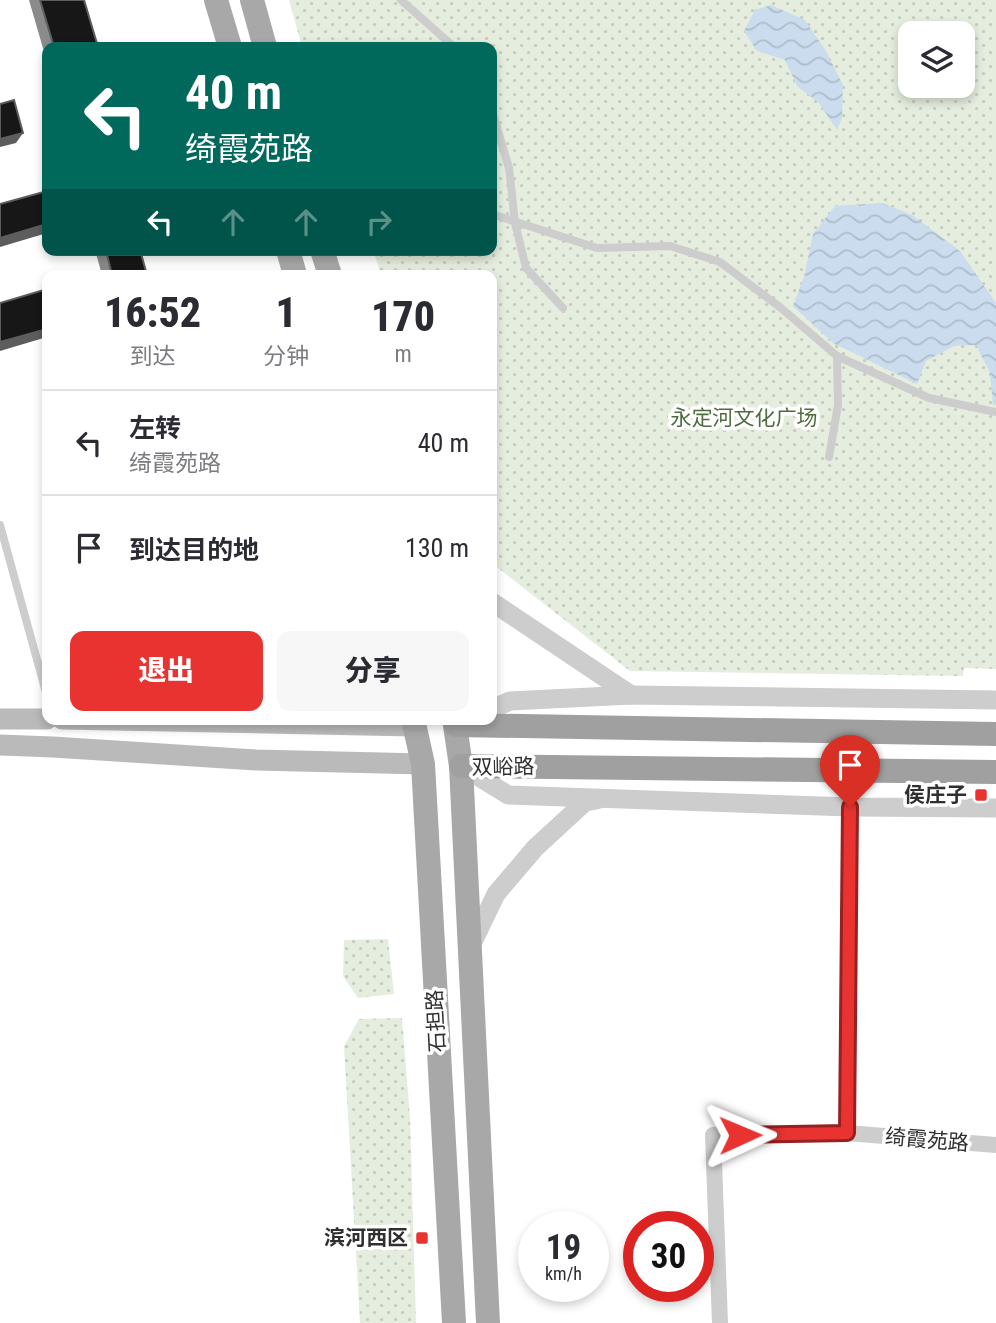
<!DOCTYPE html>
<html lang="zh">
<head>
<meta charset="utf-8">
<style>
	body { margin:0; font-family:"Roboto Condensed","Noto Sans SC",sans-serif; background:#f7f7f7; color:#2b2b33; height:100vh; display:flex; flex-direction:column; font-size:26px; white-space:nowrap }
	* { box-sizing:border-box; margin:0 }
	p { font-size:23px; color:#7c7c81 }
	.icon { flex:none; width:38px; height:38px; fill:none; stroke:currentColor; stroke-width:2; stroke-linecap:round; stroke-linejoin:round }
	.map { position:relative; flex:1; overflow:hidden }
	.sheet { position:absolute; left:42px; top:270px; width:455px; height:455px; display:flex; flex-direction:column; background:#fff; border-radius:14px; box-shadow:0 4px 10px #0003 }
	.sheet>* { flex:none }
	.hud { position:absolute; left:42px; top:42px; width:455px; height:214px; border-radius:14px; box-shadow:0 4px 10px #0003; background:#00695c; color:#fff; overflow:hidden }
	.controls { position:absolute; left:898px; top:21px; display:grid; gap:14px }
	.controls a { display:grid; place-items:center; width:77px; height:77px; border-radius:14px; background:#fff; box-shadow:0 4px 10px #0003; font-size:35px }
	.speed { position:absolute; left:518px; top:1211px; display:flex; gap:14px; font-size:35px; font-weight:700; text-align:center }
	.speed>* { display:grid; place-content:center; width:91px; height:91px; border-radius:50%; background:#fff; box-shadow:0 4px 10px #0003; line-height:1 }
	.speed small { font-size:18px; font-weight:400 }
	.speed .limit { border:10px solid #d22; background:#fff; color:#111 }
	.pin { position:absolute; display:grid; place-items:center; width:60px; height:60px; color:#fff; margin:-72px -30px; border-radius:50% 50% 50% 0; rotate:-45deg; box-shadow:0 0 7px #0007 }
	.pin .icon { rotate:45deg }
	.me { position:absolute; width:77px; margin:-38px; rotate:89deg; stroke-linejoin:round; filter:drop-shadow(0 0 5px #0008) }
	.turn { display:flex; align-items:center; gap:24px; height:147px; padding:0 28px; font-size:32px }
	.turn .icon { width:91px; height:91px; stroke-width:2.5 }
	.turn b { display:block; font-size:49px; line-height:60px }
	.lanes { display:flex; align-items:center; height:66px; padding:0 28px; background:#0003; justify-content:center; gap:35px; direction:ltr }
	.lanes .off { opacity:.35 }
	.eta { display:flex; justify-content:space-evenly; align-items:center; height:119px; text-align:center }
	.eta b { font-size:42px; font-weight:800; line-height:49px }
	.button { display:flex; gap:14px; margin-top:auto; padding:14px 28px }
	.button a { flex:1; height:80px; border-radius:14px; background:#e83331; color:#fff; font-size:28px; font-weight:800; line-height:80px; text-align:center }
	.button a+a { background:#f7f7f7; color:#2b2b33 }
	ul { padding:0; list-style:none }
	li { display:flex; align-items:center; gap:21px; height:105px; padding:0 28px; border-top:2px solid #e1e1e2 }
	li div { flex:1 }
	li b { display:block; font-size:26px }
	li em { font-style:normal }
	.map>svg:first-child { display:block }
</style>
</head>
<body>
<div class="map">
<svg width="996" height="1323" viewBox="0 0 996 1323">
	<defs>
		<pattern id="park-dots" width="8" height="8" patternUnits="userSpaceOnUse" patternTransform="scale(1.75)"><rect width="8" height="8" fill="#e5edde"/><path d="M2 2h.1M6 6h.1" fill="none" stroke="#c5ccbf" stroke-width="1.8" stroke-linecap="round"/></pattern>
		<pattern id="water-waves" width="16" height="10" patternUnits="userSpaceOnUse" patternTransform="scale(1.75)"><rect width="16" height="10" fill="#cadced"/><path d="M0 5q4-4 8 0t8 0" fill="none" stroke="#aebdcc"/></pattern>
	</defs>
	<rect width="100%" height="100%" fill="#fff"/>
	<g fill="url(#park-dots)" fill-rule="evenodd">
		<path d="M 289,0 L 996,0 L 996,669 L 964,668 L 963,676 L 630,671 L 498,568 L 492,561 L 492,275 L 381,275 L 373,250 L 492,250 L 492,47 L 302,47 ZM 910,33 L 962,33 L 962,86 L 910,86 Z"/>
		<path d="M 388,939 L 394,994 L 358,998 L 343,976 L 344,940 Z"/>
		<path d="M 402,1018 L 410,1118 L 416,1323 L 360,1323 L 344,1046 L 359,1019 Z"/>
	</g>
	<g fill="url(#water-waves)">
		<path d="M 771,5 L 805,20 L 826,51 L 843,85 L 842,118 L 837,130 L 819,103 L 797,86 L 785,60 L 757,51 L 744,31 L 755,10 Z"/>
		<path d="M 882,203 L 912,215 L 960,251 L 996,303 L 996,405 L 993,405 L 990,373 L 976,345 L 954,346 L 926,361 L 917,384 L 833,343 L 793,306 L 804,277 L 813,234 L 835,206 Z"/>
	</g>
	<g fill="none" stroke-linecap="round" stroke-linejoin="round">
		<g stroke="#cdcdcd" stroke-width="8">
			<path d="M 401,0 L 454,47"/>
			<path d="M 492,111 L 509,168 L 515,223 L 526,268 L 563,308"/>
			<path d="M 492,214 L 597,248 L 670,246 L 720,262 L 781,308 L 837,356 L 929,398 L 996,412"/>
			<path d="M 829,457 L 838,405 L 837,356"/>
			<path d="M 0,525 L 47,696"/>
		</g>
		<g stroke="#cdcdcd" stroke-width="16">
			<path d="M 850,807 L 847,1133 L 996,1145"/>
			<path d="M 720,1323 L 713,1135 L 847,1133"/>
		</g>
		<g stroke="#cdcdcd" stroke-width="19">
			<path d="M 492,602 L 631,695"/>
			<path d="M 492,709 L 510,701 L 631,695 L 996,700"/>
			<path d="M 461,766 L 508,795 L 850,807 L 996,808"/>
			<path d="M 471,946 L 496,894 L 535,848 L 585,802 L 597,800"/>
		</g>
		<g stroke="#bababa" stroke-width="21">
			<path d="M 0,719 L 47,719"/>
			<path d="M 62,719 L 414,726"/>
			<path d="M 0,745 L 53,747 L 256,760 L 423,764"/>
		</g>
		<g stroke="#a8a8a8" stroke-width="24">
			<path d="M 216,0 L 230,47"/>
			<path d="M 252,0 L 265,47"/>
			<path d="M 288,250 L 295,275"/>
			<path d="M 322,250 L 330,275"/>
			<path d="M 413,719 L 423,764 L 454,1323"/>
			<path d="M 454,719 L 461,766 L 488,1323"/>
		</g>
		<g stroke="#a0a0a0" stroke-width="24">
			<path d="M 456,725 L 996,734"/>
			<path d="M 461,766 L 996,772"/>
		</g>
	</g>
	<g fill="#8b8b8b">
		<path d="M 29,0 L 84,0 L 98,47 L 47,47 L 47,62 Z"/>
		<path d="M 95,250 L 140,250 L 147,275 L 102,275 Z"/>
	</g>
	<g fill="#5d5d5d">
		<path d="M 23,133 L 16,143 L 0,147 L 0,139 Z"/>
		<path d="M 47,224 L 47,233 L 0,247 L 0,238 Z"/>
		<path d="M 47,329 L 47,337 L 0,351 L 0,342 Z"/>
	</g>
	<g fill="#171717" stroke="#5d5d5d" stroke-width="2">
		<path d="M 40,0 L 84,0 L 98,47 L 54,47 Z"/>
		<path d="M 14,100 L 23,133 L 0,139 L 0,104 Z"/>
		<path d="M 47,191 L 47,224 L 0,238 L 0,204 Z"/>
		<path d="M 106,250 L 140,250 L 147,275 L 112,275 Z"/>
		<path d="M 47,289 L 47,329 L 0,342 L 0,303 Z"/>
	</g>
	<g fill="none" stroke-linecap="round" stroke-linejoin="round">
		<g stroke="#972120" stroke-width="18">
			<path id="route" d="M 740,1135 L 847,1133 L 850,807"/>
		</g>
		<use href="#route" stroke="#e83331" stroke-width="12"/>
	</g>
	<g fill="#e83331" stroke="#fff" stroke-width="2.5">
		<rect x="974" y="788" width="14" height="14" rx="3.5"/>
		<rect x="415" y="1231" width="14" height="14" rx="3.5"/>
	</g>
	<g text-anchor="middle" stroke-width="7" stroke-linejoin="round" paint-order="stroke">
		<g font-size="21" fill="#4e6d3c" stroke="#fff">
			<text x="744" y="425">永定河文化广场</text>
		</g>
		<g font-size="21" fill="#303030" stroke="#fff">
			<text transform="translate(503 767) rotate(-1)" y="7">双峪路</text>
			<text transform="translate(436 1021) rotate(-93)" y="7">石担路</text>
			<text transform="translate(927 1140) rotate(5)" y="7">绮霞苑路</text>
		</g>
		<g font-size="21" font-weight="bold" fill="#303030" stroke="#fff" text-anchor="end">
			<text x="967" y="802">侯庄子</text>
			<text x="408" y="1245">滨河西区</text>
		</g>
	</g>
</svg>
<div class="controls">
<a><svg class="icon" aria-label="layers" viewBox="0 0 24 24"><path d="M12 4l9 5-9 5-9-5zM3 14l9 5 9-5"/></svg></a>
</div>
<div class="speed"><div>19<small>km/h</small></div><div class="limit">30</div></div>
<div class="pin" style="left:850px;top:807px;background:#d93025"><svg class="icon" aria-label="arrive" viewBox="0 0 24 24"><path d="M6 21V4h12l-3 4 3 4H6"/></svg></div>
<svg class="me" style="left:740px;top:1135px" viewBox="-20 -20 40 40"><path d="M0-17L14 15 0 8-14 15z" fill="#e83331" stroke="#fff" stroke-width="4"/></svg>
<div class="hud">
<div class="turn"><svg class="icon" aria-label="left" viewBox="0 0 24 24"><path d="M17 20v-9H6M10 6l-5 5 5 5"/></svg><div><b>40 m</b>绮霞苑路</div></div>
<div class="lanes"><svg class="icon" aria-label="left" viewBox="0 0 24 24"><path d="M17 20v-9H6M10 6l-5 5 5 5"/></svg><svg class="icon off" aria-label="ahead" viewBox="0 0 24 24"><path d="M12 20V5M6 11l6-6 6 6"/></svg><svg class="icon off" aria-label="ahead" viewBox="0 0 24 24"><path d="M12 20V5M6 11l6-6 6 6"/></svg><svg class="icon off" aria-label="right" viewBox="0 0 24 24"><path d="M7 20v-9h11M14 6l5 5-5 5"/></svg></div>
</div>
<section class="sheet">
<div class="eta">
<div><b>16:52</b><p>到达</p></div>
<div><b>1</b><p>分钟</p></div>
<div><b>170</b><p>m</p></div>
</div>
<ul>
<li><svg class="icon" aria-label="left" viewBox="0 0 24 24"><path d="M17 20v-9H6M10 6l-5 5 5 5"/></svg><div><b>左转</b><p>绮霞苑路</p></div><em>40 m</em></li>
<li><svg class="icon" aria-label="arrive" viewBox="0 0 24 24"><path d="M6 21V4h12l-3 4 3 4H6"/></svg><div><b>到达目的地</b></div><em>130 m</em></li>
</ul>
<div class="button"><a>退出</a><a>分享</a></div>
</section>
</div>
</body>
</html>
